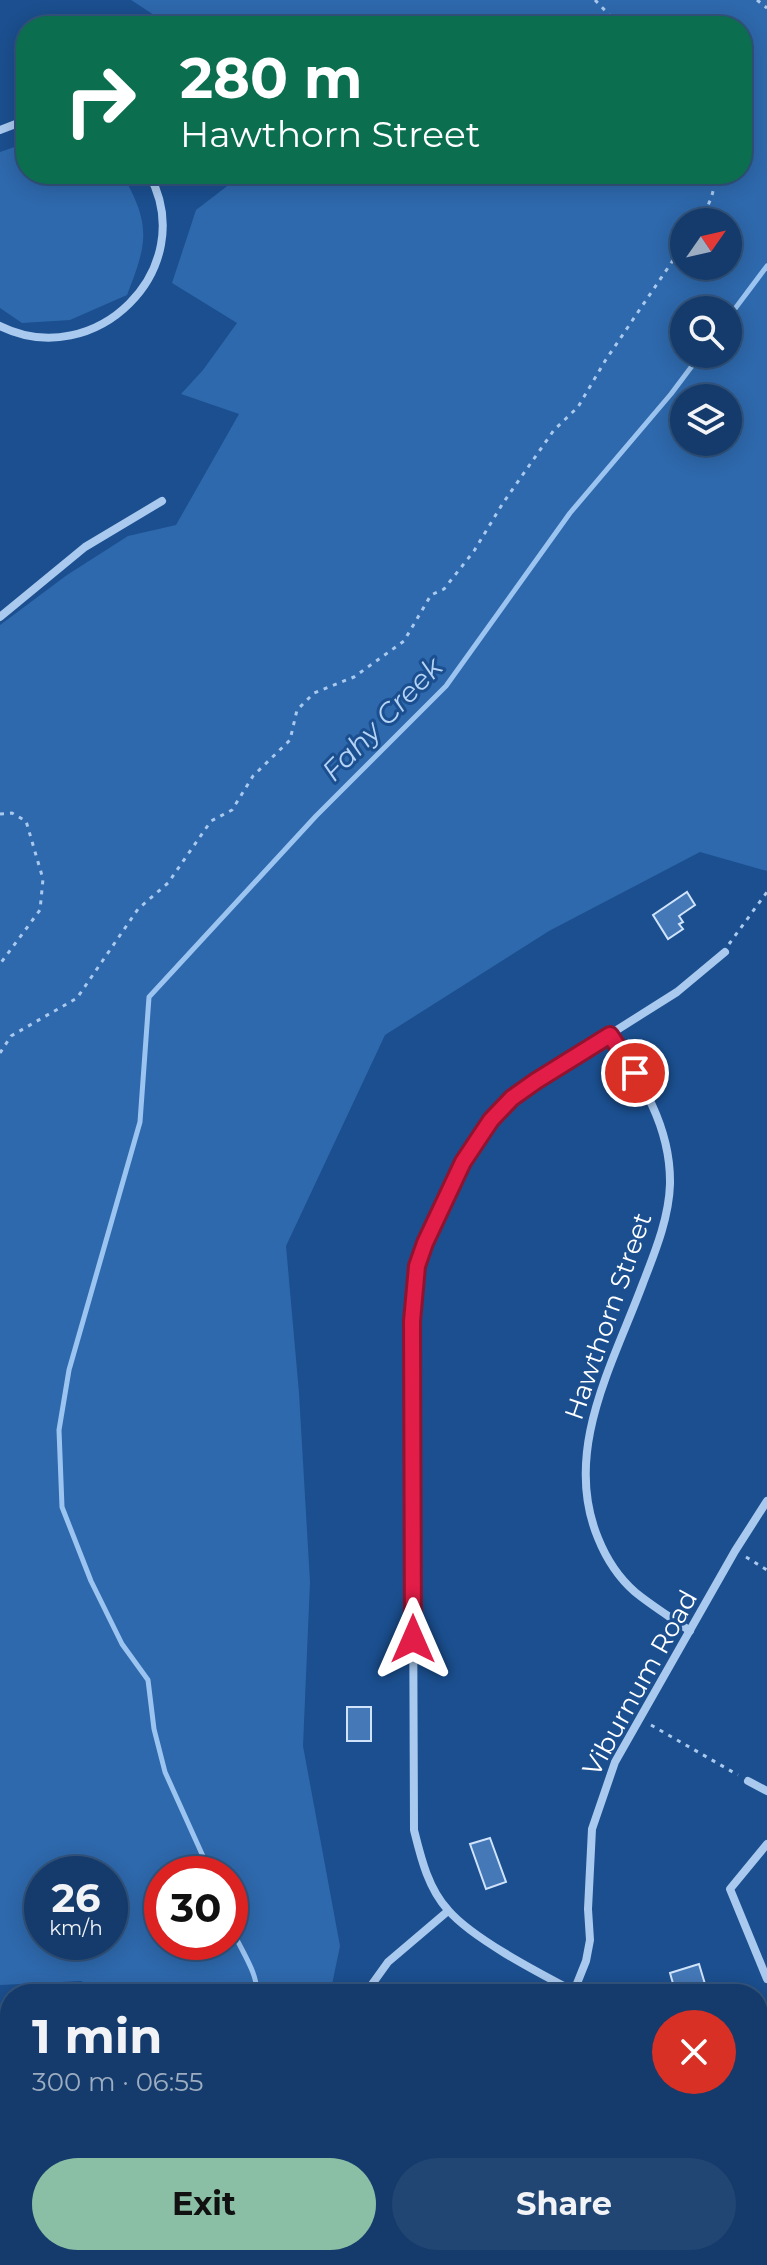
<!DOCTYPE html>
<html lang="en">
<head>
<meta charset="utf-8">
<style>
	body { margin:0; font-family:Montserrat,sans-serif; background:#214673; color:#f1f3f6; height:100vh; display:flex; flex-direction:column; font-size:30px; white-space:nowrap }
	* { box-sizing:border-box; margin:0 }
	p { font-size:26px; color:#9dadc1 }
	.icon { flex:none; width:44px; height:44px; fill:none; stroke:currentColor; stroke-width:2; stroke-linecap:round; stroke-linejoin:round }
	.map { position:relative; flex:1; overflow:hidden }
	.side { position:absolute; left:0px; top:1984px; width:768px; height:282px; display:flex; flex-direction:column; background:#143b6b; border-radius:32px 32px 0 0; box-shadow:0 4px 20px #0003,0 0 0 2px #33557e }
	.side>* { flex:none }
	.hud { position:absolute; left:16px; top:16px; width:736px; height:168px; border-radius:32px; box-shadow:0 4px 20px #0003,0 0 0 2px #33557e; background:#0b6e4f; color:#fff; overflow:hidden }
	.needle { width:52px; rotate:56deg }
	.tools { position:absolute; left:670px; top:208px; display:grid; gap:16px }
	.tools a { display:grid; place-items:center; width:72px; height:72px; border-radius:50%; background:#143b6b; box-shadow:0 4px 20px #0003,0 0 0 2px #33557e; font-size:40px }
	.speed { position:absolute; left:24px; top:1856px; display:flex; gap:16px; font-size:40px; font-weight:700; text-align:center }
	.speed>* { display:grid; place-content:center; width:104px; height:104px; border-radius:50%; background:#143b6b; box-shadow:0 4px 20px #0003,0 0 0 2px #33557e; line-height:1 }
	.speed small { font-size:20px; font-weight:400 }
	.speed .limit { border:12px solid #d22; background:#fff; color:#111 }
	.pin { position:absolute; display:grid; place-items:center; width:68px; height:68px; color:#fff; margin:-34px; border:4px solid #fff; border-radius:50%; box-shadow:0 2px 8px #0007 }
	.me { position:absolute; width:88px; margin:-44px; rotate:0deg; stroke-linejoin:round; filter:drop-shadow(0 0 6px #0008) }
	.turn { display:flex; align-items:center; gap:28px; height:168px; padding:0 32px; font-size:36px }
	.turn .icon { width:104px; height:104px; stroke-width:2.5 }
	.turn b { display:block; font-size:56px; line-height:68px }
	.round { display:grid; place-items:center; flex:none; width:84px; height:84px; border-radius:42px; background:#214673 }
	.headline { display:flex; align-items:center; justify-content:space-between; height:136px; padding:0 32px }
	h1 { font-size:48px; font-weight:700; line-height:60px }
	.action { display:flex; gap:16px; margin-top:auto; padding:16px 32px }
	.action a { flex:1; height:92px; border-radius:48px; background:#8abfa5; color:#111; font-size:32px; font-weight:700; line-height:92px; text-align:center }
	.action a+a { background:#214673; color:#f1f3f6 }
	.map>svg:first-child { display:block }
</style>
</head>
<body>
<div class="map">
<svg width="767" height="2265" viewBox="0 0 767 2265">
	<rect width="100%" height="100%" fill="#1b4f8f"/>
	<g fill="#2e69ad" fill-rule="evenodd">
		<path d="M 131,0 L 767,0 L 767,871 L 700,852 L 549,931 L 385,1035 L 286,1246 L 299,1393 L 310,1582 L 303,1746 L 340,1946 L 330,1994 L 107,1994 L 81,1981 L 0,1985 L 0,625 L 67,575 L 128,536 L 176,525 L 239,414 L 181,394 L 203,370 L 237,323 L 172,283 L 196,210 L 243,174 L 742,174 L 742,26 L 171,26 ZM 684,222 L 728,222 L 728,266 L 684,266 ZM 684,310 L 728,310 L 728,354 L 684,354 ZM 684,398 L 728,398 L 728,442 L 684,442 ZM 42,1874 L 110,1874 L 110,1942 L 42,1942 ZM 162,1874 L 230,1874 L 230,1942 L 162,1942 Z"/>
		<path d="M 26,143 L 26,174 L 122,174 C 151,224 148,242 127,295 L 70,320 L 22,323 L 0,308 L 0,152 Z"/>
	</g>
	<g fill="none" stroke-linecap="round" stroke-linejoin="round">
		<g stroke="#9cc4f0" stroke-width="5">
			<path d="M 728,318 L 767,266"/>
			<path d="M 211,1874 L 165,1772 L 154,1729 L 148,1680 L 122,1644 L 91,1581 L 62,1507 L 59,1430 L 69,1370 L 140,1122 L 149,997 L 316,816 L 446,686 L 570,513 L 671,394 L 701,354"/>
			<path d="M 230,1924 C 237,1945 260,1974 256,1994"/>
		</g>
	</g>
	<g fill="#4478b7" stroke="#cfe3fa" stroke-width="2">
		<path d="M 687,892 L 695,905 L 679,916 L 683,922 L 679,924 L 683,929 L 668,939 L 653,915 Z"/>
		<rect x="347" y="1707" width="24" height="34"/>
		<path d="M 490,1838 L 506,1882 L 486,1889 L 470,1844 Z"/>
		<path d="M 699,1964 L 708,1994 L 676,1994 L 670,1973 Z"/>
	</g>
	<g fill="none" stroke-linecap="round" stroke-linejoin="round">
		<g stroke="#a9c9ee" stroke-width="3" stroke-dasharray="4 6" stroke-linecap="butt">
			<path d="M 595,0 L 620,26"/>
			<path d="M 757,0 L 767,8"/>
			<path d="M 699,222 C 707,207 718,191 712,174"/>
			<path d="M 0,814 L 12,813 L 26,821 L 43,879 L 40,910 L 0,964"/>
			<path d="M 729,944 L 767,892"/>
			<path d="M 0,1053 L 11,1036 L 77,998 L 138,909 L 168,883 L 211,821 L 232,810 L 253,776 L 290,740 L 297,710 L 314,693 L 354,677 L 404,641 L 431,595 L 444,589 L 474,551 L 503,503 L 554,430 L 578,407 L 605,361 L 684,244"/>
			<path d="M 746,1557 L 767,1570"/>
			<path d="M 651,1725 L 738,1775"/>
		</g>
		<g stroke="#a9c9ee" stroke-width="8">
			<path d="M 0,130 L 26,120"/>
			<path d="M 0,326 C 95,373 201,269 149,174"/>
			<path d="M 0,617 L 85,547 L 162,501"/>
			<path d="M 610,1035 C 641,1081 671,1126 670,1184 C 669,1218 655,1252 643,1283 C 613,1364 562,1451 598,1538 C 606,1558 619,1578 635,1592 C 652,1606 672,1618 690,1631"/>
			<path d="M 748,1781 L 767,1791"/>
			<path d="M 767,1844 L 730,1889 L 767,1979"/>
			<path d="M 574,1991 L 586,1961 L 590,1940 L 588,1909 L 592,1829 L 615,1762 L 735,1551 L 767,1501"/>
			<path d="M 365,1994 L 388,1962 L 448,1911"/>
			<path d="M 579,1994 C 543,1975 474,1940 448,1910 C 428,1888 421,1858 414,1830 L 412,1321 L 417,1266 L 425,1243 L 463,1162 L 491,1120 L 512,1098 L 536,1081 L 677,992 L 725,952"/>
			<path d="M 758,2078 L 767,2064"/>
			<path d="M 758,2096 L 767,2102"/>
			<path d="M 0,2130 L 10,2136"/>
			<path d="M 139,2256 L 143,2265"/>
			<path d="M 225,2265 L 238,2256"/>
			<path d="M 546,2265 L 547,2256"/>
		</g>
	</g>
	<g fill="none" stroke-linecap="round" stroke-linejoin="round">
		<g stroke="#92132f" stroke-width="20">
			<path id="route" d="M 413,1639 L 412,1321 L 417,1266 L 425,1243 L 463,1162 L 491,1120 L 512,1098 L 536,1081 L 610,1035 L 635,1073"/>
		</g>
		<use href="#route" stroke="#e11d48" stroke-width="14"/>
	</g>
	<g text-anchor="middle" stroke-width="6" stroke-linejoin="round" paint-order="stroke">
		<g font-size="26" fill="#fff" stroke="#1b4f8f">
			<text transform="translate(608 1316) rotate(-71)" y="9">Hawthorn Street</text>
			<text transform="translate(640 1683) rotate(-61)" y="9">Viburnum Road</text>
		</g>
		<g font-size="28" font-style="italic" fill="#b5d3f5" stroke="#1b4f8f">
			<text transform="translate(382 719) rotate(-46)" y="10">Fahy Creek</text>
		</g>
	</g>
</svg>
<div class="tools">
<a><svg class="needle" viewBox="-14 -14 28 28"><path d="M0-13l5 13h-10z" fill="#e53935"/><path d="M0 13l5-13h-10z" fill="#9dadc1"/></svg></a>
<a><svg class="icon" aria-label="search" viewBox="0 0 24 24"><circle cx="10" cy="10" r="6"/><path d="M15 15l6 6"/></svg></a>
<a><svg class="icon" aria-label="layers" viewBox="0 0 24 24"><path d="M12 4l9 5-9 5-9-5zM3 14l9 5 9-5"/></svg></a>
</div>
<div class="speed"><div>26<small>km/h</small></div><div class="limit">30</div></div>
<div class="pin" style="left:635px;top:1073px;background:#d93025"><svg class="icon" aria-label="arrive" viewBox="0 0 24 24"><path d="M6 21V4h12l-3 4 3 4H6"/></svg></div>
<svg class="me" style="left:413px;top:1639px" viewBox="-20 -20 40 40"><path d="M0-17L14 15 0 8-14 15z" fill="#e11d48" stroke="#fff" stroke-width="4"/></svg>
<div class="hud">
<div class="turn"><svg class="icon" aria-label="right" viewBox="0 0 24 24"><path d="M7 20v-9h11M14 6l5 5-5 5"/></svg><div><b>280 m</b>Hawthorn Street</div></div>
</div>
<section class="side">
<div class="headline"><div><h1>1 min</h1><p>300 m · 06:55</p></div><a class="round" style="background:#d93025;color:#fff"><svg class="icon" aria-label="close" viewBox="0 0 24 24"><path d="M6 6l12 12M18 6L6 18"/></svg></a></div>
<div class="action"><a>Exit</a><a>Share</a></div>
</section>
</div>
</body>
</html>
